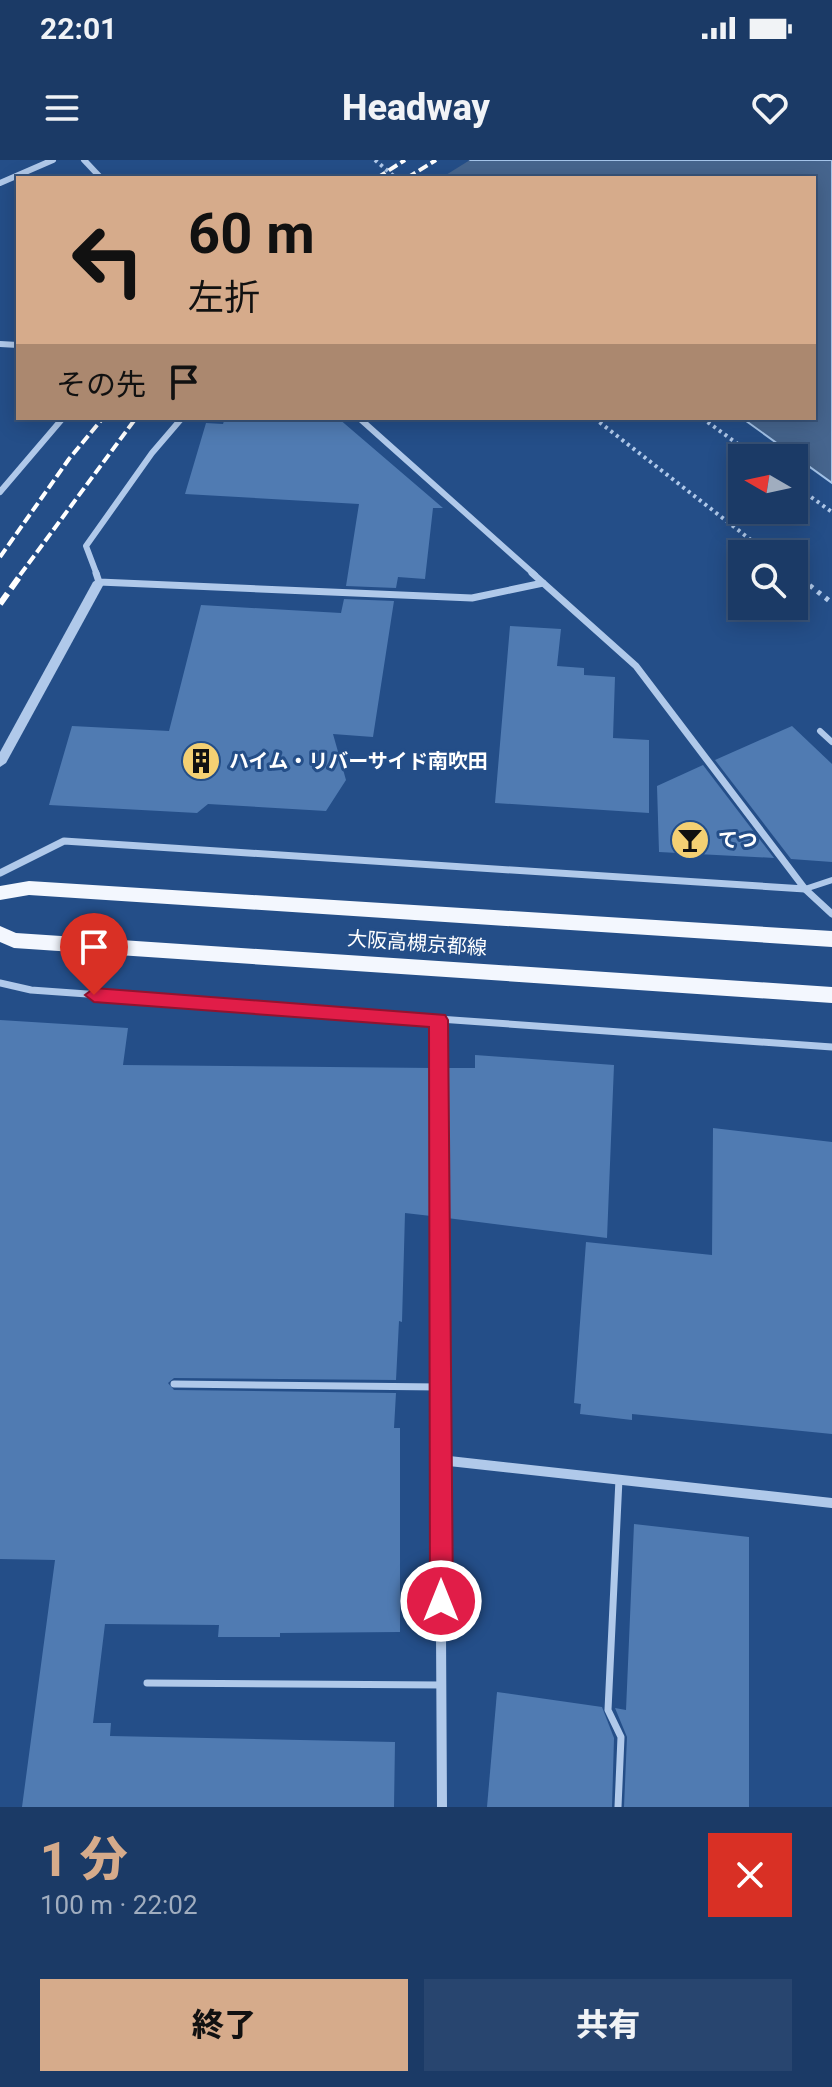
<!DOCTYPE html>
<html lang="ja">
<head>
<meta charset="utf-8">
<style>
	body { margin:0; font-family:Roboto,"Noto Sans JP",sans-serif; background:#28456f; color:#f1f3f6; height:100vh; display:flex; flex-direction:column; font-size:30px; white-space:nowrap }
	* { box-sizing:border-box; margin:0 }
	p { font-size:26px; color:#a0adbf }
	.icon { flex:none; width:44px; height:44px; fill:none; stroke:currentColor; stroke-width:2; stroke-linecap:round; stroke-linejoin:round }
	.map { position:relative; height:1647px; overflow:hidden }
	.panel { display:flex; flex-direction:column; background:#1b3a66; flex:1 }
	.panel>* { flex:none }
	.guide { position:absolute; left:16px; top:16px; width:800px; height:244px; border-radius:0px; box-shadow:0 4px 20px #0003,0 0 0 2px #39547a; background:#d6ab8b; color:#111; overflow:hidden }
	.needle { width:52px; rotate:279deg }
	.controls { position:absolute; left:728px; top:284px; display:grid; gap:16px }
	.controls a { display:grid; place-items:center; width:80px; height:80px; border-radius:0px; background:#1b3a66; box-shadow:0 4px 20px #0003,0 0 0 2px #39547a; font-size:40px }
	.pin { position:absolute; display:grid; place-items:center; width:68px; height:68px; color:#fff; margin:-82px -34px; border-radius:50% 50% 50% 0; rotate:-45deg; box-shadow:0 0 8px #0007 }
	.pin .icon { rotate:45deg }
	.me { position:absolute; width:88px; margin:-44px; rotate:0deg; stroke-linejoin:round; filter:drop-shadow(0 0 6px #0008) }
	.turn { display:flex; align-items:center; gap:28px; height:168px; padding:0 40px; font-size:36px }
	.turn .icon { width:104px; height:104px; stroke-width:2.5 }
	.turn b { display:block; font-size:56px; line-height:68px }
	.then { display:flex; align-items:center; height:76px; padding:0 40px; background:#0003; gap:16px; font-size:30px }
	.round { display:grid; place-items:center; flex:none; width:84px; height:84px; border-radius:0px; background:#28456f }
	.head { display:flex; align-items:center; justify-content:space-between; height:136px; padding:0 40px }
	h1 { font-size:48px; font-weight:800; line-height:60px; color:#d6ab8b }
	.cta { display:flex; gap:16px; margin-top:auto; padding:16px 40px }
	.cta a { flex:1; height:92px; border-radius:0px; background:#d6ab8b; color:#111; font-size:32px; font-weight:800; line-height:92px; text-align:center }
	.cta a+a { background:#28456f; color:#f1f3f6 }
	.status { display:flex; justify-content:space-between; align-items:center; height:56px; padding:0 40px; background:#1b3a66; direction:ltr }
	.status svg { height:22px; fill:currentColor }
	header { display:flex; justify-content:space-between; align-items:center; height:104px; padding:0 40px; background:#1b3a66; font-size:36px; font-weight:800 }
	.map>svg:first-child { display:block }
</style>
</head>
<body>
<div class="status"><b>22:01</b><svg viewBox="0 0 49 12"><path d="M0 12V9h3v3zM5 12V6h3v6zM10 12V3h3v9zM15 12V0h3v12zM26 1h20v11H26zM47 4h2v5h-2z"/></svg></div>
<header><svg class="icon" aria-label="menu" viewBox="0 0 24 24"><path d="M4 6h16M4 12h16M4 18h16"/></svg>Headway<svg class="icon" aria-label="heart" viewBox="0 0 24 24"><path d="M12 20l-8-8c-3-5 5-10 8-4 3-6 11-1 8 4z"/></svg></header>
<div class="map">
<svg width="832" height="1647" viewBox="0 0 832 1647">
	<rect width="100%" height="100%" fill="#244e88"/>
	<path fill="#46658e" stroke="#a4c4ea" stroke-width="2" d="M 404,0 L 832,0 L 832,323 L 742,258 L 814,258 L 814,18 L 424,18 Z"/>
	<path fill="#244e88" d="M 400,0 L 470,0 L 441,18 L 418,18 Z"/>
	<g fill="#507bb2">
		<path d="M 225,258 L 338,258 L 443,348 L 433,348 L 425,419 L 398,417 L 396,428 L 346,426 L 359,344 L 185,334 L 206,263 L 223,264 Z"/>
		<path d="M 344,439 L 394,441 L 373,577 L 333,574 L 346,620 L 326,651 L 208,644 L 197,653 L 49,645 L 72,566 L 169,571 L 201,445 L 341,453 Z"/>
		<path d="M 510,466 L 561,469 L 557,506 L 584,508 L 584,515 L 615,517 L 613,578 L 649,580 L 649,653 L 495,643 Z"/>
		<path d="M 792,566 L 832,604 L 832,702 L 791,699 L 715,600 Z"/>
		<path d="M 703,605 L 774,698 L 659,692 L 657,626 Z"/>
		<path d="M 0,860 L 128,868 L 123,905 L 432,908 L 431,1056 L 405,1053 L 402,1162 L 399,1161 L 396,1220 L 174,1218 L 168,1223 L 174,1230 L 396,1233 L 394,1268 L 400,1268 L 400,1472 L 280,1473 L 280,1477 L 218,1477 L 219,1465 L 105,1464 L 93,1563 L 111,1563 L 110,1576 L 395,1582 L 394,1647 L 22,1647 L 55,1400 L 0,1399 Z"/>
		<path d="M 475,895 L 614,905 L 607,1078 L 447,1058 L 444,908 L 475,908 Z"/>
		<path d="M 713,968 L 832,982 L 832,1274 L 632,1254 L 632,1260 L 580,1254 L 581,1244 L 574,1243 L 586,1082 L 712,1095 Z"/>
		<path d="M 634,1364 L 749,1377 L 749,1647 L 624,1647 L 627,1577 L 615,1548 L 626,1550 Z"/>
		<path d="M 497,1532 L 602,1547 L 614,1578 L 612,1647 L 487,1647 Z"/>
	</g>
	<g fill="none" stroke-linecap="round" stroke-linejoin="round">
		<g stroke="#b0c9ea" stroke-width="4" stroke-dasharray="3 4" stroke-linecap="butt">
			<path d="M 375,0 L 396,18"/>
			<path d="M 594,258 L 769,394"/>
			<path d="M 702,258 L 757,298"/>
			<path d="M 794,325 L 832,352"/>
			<path d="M 794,413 L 797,415"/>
		</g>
		<path stroke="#b0c9ea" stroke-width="5" stroke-dasharray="4 6" stroke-linecap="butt" d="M 794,413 L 832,443"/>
		<g stroke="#b0c9ea" stroke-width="6">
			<path d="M 820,571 L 832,582"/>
			<path d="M 805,729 L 832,720"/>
		</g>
		<g stroke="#b0c9ea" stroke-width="7">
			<path d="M 174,1224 L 439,1227"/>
			<path d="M 147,1523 L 442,1525"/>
			<path d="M 618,1647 L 621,1577 L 608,1550 L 619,1319"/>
		</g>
		<g stroke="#b0c9ea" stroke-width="6">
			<path d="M 84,0 L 101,18"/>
			<path d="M 0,23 L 53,0"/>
			<path d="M 0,184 L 18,185"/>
			<path d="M 359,258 L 535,415"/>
			<path d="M 0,332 L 63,258"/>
			<path d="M 97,415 L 86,386 L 152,293 L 182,258"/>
		</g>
		<g stroke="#b0c9ea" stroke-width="7">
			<path d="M 96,413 L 99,422 L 472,438 L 543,423"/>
			<path d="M 532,413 L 636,506 L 805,729 L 832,754"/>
			<path d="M 0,713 L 64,681 L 805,729"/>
			<path d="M 0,823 L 31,830 L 832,887"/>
			<path d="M 438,860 L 438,952"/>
		</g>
		<g stroke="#b0c9ea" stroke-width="10">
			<path d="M 438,950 L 442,1647"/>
			<path d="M 440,1300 L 832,1343"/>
		</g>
		<path fill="#b0c9ea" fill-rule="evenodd" d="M 99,418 L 105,422 L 6,603 L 0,607 L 0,592 L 93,422 Z"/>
		<g fill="#f3f7fe" fill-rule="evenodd">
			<path d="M 29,721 L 832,771 L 832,787 L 29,735 L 0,740 L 0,726 Z"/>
			<path d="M 0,766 L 16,773 L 832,827 L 832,843 L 14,788 L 0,782 Z"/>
		</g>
		<g stroke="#fff" stroke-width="4" stroke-dasharray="10 4" stroke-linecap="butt">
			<path d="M 377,18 L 405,0"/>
			<path d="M 407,18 L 436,0"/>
			<path d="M 0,397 L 69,299 L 103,258"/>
			<path d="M 20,415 L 136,258"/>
		</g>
		<path stroke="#fff" stroke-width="6" stroke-dasharray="13 6" stroke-linecap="butt" d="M 0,444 L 22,413"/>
	</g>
	<path fill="#e11d48" stroke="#92132f" stroke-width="2" d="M 94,828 L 445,855 L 448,860 L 453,1441 L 450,1449 L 441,1452 L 433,1449 L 430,1441 L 429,867 L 94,842 L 85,835 Z"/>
	<defs>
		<g id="building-disc" transform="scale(2)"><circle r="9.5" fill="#f4d073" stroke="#244e88"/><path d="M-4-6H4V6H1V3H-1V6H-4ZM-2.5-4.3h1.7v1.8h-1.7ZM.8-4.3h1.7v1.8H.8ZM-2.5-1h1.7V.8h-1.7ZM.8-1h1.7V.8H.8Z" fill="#111"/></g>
		<g id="bar-disc" transform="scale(2)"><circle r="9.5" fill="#f4d073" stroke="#244e88"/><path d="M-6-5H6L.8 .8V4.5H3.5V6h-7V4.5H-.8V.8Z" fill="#111"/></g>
	</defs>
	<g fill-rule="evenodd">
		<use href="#building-disc" x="201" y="601"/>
		<use href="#bar-disc" x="690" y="680"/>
	</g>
	<g text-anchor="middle" stroke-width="6" stroke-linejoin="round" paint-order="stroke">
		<g font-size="20" font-weight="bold" fill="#fff" stroke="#244e88" text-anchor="start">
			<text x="229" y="608">ハイム・リバーサイド南吹田</text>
			<text x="718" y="687">てつ</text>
		</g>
		<g font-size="20" fill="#fff" stroke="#244e88">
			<text transform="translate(417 783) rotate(4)" y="7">大阪高槻京都線</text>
		</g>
	</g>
</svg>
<div class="controls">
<a><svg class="needle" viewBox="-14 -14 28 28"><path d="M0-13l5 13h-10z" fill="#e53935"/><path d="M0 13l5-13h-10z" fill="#a0adbf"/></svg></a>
<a><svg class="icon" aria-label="search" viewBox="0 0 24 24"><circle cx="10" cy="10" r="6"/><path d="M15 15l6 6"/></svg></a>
</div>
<div class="pin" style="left:94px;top:835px;background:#d93025"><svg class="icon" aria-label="arrive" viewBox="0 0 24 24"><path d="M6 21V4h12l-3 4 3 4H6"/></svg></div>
<svg class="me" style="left:441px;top:1441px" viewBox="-20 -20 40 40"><circle r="17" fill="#e11d48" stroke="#fff" stroke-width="3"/><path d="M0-11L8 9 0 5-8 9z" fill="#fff"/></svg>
<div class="guide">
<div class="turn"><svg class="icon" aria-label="left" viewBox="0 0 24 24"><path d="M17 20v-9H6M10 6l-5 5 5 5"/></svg><div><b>60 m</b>左折</div></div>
<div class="then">その先<svg class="icon" aria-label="arrive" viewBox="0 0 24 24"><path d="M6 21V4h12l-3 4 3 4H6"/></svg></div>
</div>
</div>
<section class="panel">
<div class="head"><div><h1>1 分</h1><p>100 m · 22:02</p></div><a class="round" style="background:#d93025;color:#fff"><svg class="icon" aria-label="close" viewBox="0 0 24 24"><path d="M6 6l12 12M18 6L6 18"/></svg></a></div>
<div class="cta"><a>終了</a><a>共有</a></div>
</section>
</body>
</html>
